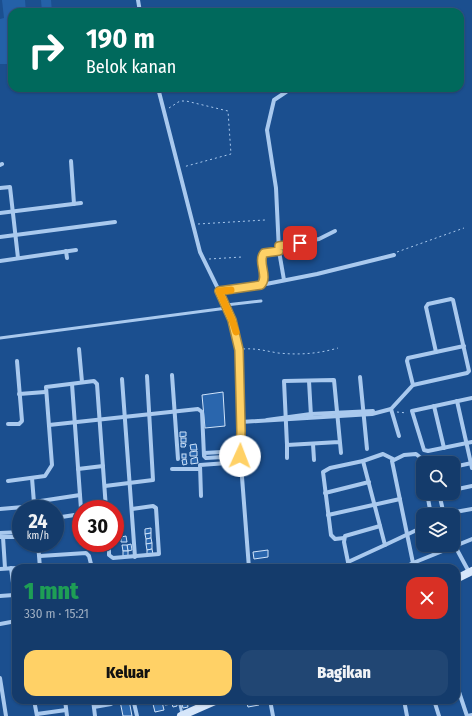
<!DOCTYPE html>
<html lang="id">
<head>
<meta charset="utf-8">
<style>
	body { margin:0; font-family:"Fira Sans Condensed",sans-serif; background:#214673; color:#f1f3f6; height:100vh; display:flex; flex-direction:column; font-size:15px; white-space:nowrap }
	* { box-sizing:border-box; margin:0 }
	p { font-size:13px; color:#9dadc1 }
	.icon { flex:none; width:22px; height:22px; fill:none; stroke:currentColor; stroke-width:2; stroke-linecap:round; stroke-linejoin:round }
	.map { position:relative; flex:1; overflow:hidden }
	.sheet { position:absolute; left:12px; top:564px; width:448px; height:140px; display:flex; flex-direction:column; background:#143b6b; border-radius:12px; box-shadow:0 1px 3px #0004,0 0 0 1px #33557e }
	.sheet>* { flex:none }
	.guide { position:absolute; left:8px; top:8px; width:456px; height:84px; border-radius:12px; box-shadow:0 1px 3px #0004,0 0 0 1px #33557e; background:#00695c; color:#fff; overflow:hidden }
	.tools { position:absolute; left:416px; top:456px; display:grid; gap:8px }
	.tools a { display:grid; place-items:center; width:44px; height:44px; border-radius:8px; background:#143b6b; box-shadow:0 1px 3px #0004,0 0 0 1px #33557e; font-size:20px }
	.speed { position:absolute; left:12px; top:500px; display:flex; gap:8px; font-size:20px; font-weight:700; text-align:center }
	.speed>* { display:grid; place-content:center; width:52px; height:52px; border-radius:50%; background:#143b6b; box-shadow:0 1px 3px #0004,0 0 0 1px #33557e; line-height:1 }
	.speed small { font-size:10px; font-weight:400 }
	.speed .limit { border:6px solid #d22; background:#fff; color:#111 }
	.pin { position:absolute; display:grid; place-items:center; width:34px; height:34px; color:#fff; margin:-17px; border-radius:8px; box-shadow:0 2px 6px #0006 }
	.me { position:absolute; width:44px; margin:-22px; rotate:2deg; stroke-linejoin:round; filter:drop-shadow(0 0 3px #0008) }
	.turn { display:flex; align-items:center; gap:14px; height:84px; padding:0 12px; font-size:18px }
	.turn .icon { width:52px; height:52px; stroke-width:2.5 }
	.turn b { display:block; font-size:28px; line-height:34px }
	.round { display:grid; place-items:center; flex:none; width:42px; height:42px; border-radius:12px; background:#214673 }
	.summary { display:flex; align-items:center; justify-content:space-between; height:68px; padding:0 12px }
	h1 { font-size:24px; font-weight:800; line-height:30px; color:#1e9e55 }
	.primary-button { display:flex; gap:8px; margin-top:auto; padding:8px 12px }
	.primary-button a { flex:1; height:46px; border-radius:12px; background:#ffd166; color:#111; font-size:16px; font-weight:800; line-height:46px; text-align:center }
	.primary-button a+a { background:#214673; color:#f1f3f6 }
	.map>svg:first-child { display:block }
</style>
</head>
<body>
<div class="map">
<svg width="472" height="716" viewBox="0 0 472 716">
	<rect width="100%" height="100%" fill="#1b4f8f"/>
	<g fill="#2461a8">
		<path d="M 2,0 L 25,0 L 26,12 L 12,12 L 12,64 L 0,64 L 0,19 L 4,18 Z"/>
		<path d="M 41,0 L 51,0 L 52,12 L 42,12 Z"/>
	</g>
	<g fill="#2a66ad" stroke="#cfe3fa">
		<path d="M 277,88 L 284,88 L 282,92 L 276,91 Z"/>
		<path d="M 223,392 L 225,426 L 205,428 L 202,395 Z"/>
		<path d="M 180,432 L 186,432 L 186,436 L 180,437 Z"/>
		<rect x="181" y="438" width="5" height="4"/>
		<path d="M 181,443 L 186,444 L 185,447 L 181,447 Z"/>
		<path d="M 196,444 L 197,450 L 191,450 L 190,445 Z"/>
		<path d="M 197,451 L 197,456 L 190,456 L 190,452 Z"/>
		<rect x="182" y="454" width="4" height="4"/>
		<path d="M 197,457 L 198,463 L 191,464 L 191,459 Z"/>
		<path d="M 186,459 L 187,464 L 183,465 L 182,460 Z"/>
		<path d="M 151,528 L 151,533 L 145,534 L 145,529 Z"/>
		<path d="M 151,533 L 151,538 L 146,539 L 145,534 Z"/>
		<path d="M 126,536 L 127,542 L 121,542 L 121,537 Z"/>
		<path d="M 151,538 L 152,543 L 146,544 L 146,539 Z"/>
		<path d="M 152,543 L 152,549 L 147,550 L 146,544 Z"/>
		<path d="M 131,544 L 132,550 L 128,551 L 127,545 Z"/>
		<path d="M 122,545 L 127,545 L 128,551 L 123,551 Z"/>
		<path d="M 152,549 L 153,554 L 147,555 L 147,550 Z"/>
		<path d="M 268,550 L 268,557 L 254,559 L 253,552 Z"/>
		<rect x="123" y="551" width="5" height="5"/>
		<path d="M 129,700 L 132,716 L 123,716 L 120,701 Z"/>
		<path d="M 164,700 L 176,700 L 177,706 L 173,707 L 172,704 L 165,705 Z"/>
		<path d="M 181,700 L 187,700 L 188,707 L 183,708 Z"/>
		<path d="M 246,700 L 258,700 L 259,705 L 248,707 Z"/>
		<path d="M 162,702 L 164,710 L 155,712 L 153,704 Z"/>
	</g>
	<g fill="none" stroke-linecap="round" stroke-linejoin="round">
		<g stroke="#a9c9ee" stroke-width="1" stroke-dasharray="2 3" stroke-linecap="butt">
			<path d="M 169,108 L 180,101 L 186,101 L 228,111 L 231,154 L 183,167"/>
			<path d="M 198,224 L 265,220"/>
			<path d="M 397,252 L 464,228"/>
			<path d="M 209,259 L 242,257"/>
			<path d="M 243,349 C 256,348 266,351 278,353 C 299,355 317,354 338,348"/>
			<path d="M 397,412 L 407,413"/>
		</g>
		<g stroke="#a9c9ee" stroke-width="3">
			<path d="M 226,305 L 261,301"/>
			<path d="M 0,338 L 227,308"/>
			<path d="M 179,700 L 182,714"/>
		</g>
		<g stroke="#a9c9ee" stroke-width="4">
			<path d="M 138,0 L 140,12"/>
			<path d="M 158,88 L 200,252 L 226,305 L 236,334 L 239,350 L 241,431 L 240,451 L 249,568"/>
			<path d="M 71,161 L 74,204"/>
			<path d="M 0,165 L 2,164"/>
			<path d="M 0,188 L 10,187 L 18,258"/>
			<path d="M 0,213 L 81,203"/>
			<path d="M 0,237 L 115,222"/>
			<path d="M 279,246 L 319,239 L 335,231"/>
			<path d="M 66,251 L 67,258"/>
			<path d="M 279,251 L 284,280"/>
			<path d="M 0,261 L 76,250"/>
			<path d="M 261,285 L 317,274 L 394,255"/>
			<path d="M 219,291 L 261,285 L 264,280 L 263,255 L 268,252 L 279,251 L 276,188 L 267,130 L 274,100 L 286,92 L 288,88"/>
			<path d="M 79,349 L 82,382"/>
			<path d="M 172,375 L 178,459"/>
			<path d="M 360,377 L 367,449"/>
			<path d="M 122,379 L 135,557"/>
			<path d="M 309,381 L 311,416"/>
			<path d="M 72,384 L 81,509"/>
			<path d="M 413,385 L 407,361 L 408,358 L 464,346"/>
			<path d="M 19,394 L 45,392"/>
			<path d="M 472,398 L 412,411 L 424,450 L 428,451 L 472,442"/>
			<path d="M 457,401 L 472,468"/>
			<path d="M 434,406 L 444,448"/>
			<path d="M 391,409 L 399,436"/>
			<path d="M 267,420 L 311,414 L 373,411"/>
			<path d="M 241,422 L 372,414 L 391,409 L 413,385 L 467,373 L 469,371 L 453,300 L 451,299 L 428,304 L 426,307 L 436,352"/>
			<path d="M 8,424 L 19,424 L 22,421 L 17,361"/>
			<path d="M 49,425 L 198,409 L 202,412 L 204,456 L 206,458 L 240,456"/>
			<path d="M 339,442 L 287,445 L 284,381 L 334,380 L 341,453"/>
			<path d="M 313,444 L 314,460"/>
			<path d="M 204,453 L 240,451"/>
			<path d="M 287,458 L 287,445"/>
			<path d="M 431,461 L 432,463"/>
			<path d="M 453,467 L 472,463"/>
			<path d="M 78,469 L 103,466"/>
			<path d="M 172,469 L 200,469"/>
			<path d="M 423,471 L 421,458 L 416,454 L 404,455 L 392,461 L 413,563 L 455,546 L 453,539"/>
			<path d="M 32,478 L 34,503"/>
			<path d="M 8,481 L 45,476 L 52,465 L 46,387 L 94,381 L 97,384 L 106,509"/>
			<path d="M 105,486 L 153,480 L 147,376"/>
			<path d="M 453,490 L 472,486"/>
			<path d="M 325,493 L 369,482"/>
			<path d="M 427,493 L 431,515"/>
			<path d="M 439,493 L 444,515"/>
			<path d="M 201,496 L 200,465 L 241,462"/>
			<path d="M 34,502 L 80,495"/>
			<path d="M 0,509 L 35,506"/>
			<path d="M 444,514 L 472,509"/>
			<path d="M 328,515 L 400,499"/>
			<path d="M 55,518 L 81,514"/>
			<path d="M 0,533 L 21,532"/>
			<path d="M 0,537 L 21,537"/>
			<path d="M 3,537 L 5,568"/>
			<path d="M 344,538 L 335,539 L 331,535 L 323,472 L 330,468 L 363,461"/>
			<path d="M 38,543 L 40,568"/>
			<path d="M 109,543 L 109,555 L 113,558 L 159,554 L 156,508 L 153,506 L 132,509"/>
			<path d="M 385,545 L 423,527"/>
			<path d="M 40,556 L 86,553 L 89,556 L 92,568"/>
			<path d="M 348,562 L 344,542 L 345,536 L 380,526"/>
			<path d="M 11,568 L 16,605"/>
			<path d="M 19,568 L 40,568"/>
			<path d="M 349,568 L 348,562 L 385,545 L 363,461 L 383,454 L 393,459"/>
			<path d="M 404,568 L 413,563 L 415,568"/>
			<path d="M 0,569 L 16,568"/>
			<path d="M 469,572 L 455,546 L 472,539"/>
			<path d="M 0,596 L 14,595"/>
			<path d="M 0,624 L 16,621"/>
			<path d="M 0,678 L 6,716"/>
			<path d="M 456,683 L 467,716"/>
			<path d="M 34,700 L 37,716"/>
			<path d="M 65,700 L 67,716"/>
			<path d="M 93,700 L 95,716"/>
			<path d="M 270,700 L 273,716"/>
			<path d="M 404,700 L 407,716"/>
			<path d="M 434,700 L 439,716"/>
			<path d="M 384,701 L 389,700"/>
			<path d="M 134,703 L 137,716"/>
			<path d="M 94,707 L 111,704"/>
			<path d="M 37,714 L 66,710"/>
			<path d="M 468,716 L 472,715"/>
		</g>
		<g stroke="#d6e6fa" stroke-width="8">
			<path d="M 456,579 L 472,571"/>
			<path d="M 181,716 L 217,700"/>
		</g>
	</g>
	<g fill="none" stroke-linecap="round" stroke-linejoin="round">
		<g stroke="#a68842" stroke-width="10">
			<path id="route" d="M 240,456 L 241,431 L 239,350 L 232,320 L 219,291 L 261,285 C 269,276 257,262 264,253 L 279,251 L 279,246 L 300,243"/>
		</g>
		<use href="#route" stroke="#ffd166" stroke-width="7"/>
		<path stroke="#f59e0b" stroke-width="7" d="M 231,290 L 219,291 L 232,320 L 236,332"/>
	</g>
</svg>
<div class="tools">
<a><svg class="icon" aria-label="search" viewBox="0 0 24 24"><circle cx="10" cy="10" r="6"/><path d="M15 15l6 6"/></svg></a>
<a><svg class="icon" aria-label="layers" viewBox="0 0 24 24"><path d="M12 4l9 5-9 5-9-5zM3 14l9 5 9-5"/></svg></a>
</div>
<div class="speed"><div>24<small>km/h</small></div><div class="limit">30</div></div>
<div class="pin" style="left:300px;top:243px;background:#d93025"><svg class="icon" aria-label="arrive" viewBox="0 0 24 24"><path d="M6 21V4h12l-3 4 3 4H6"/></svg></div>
<svg class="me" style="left:240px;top:456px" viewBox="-20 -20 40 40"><circle r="19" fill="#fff"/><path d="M0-13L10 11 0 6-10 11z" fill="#ffd166"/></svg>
<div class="guide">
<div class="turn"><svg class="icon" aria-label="right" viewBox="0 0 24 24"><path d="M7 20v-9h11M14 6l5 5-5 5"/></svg><div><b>190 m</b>Belok kanan</div></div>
</div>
<section class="sheet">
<div class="summary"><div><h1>1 mnt</h1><p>330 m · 15:21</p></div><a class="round" style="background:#d93025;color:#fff"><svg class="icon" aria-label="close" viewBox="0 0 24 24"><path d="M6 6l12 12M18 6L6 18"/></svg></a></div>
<div class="primary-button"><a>Keluar</a><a>Bagikan</a></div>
</section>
</div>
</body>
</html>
